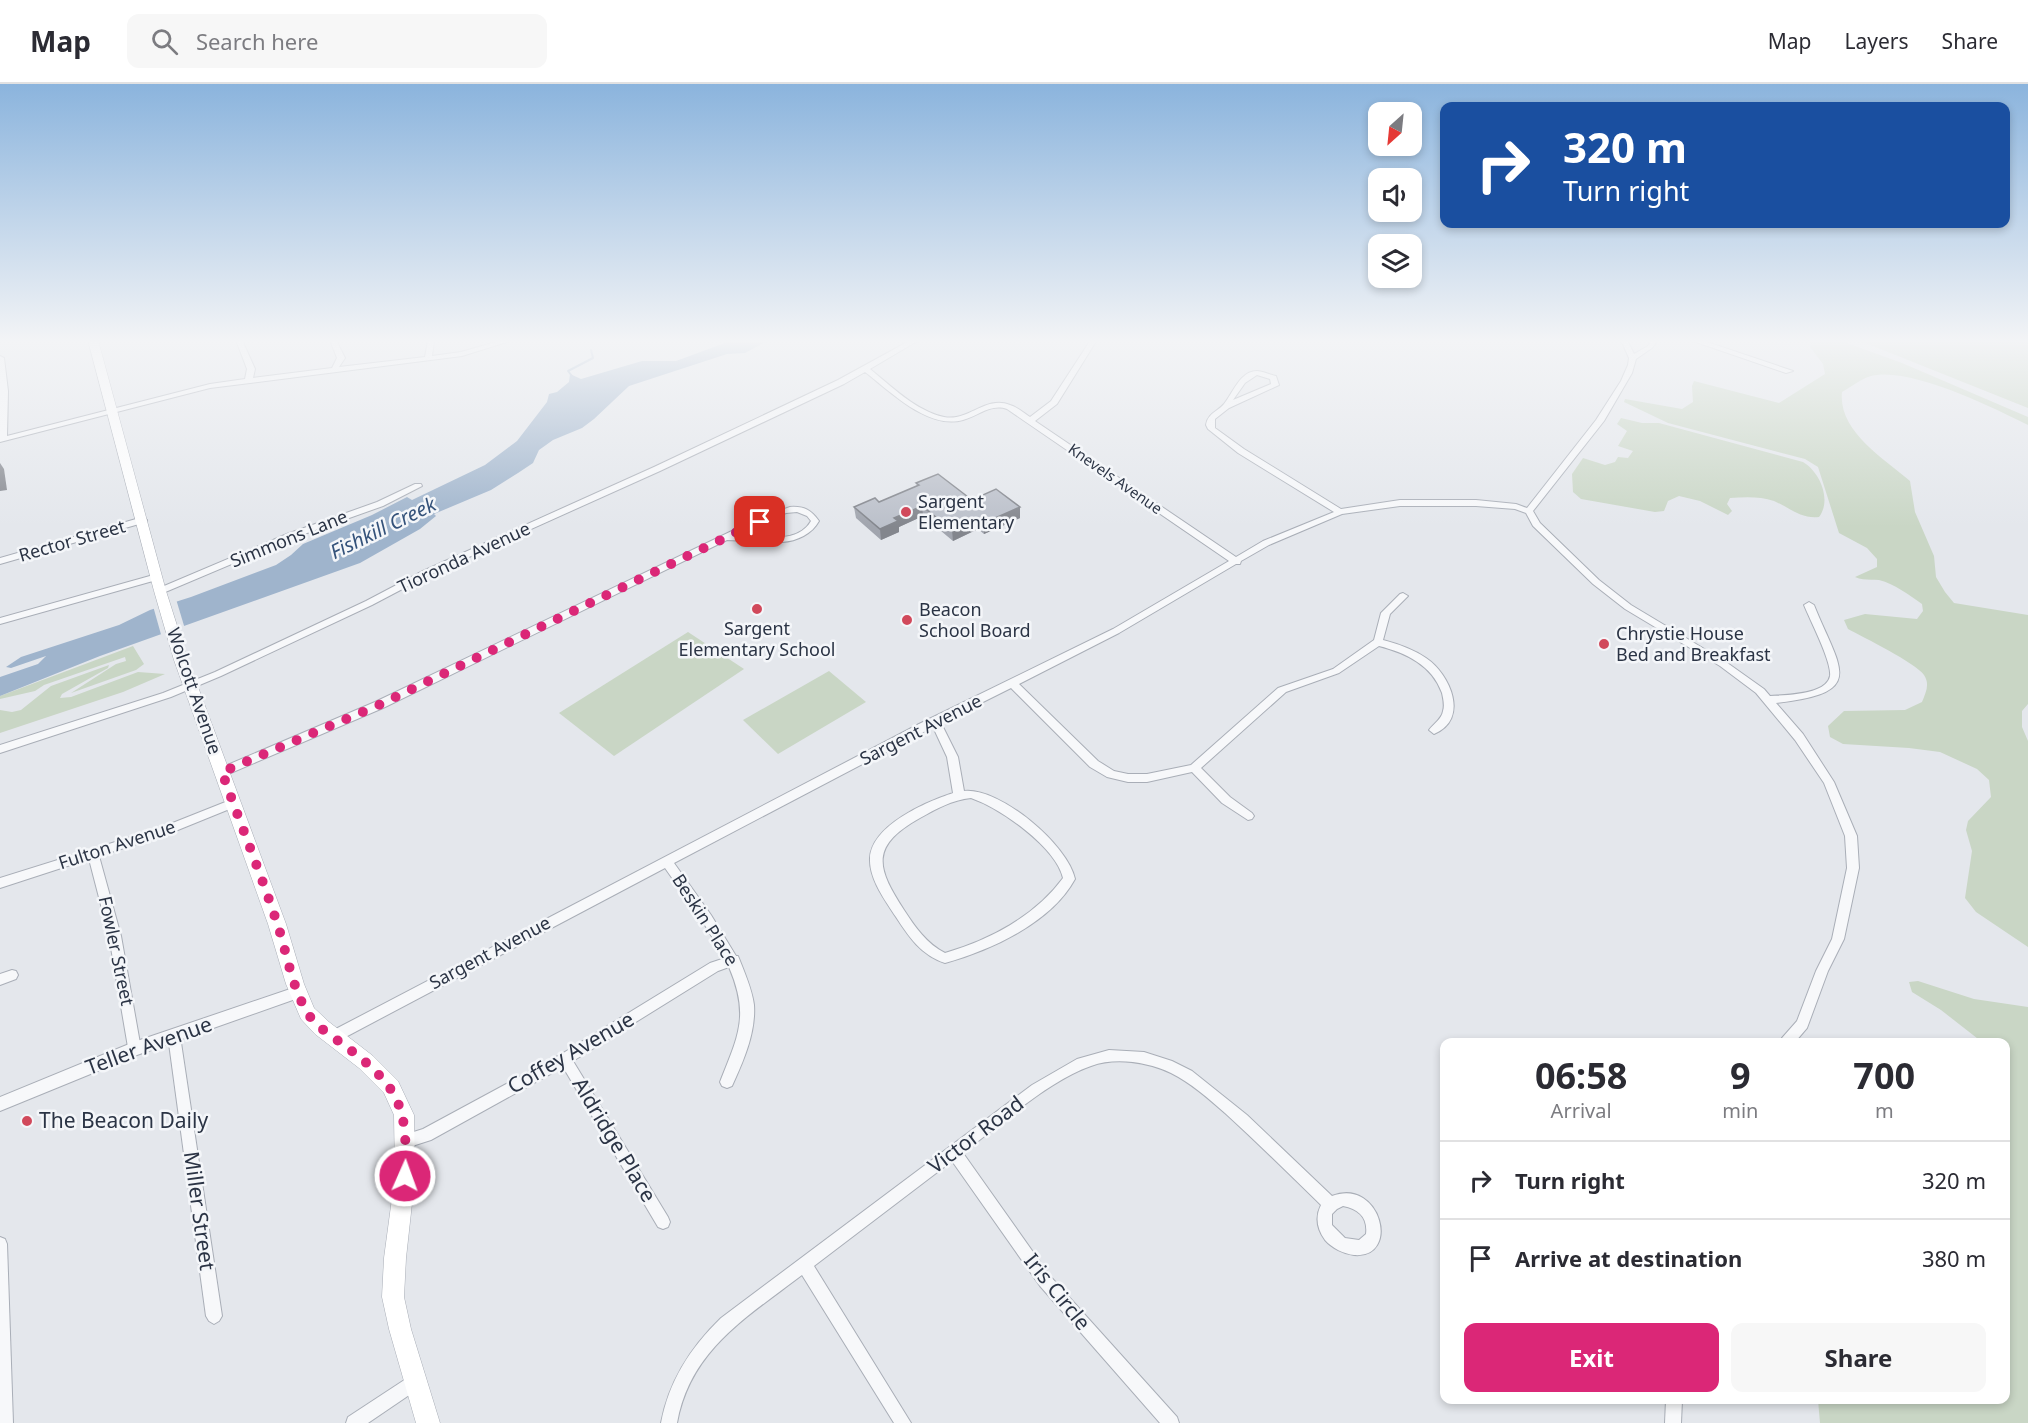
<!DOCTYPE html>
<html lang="en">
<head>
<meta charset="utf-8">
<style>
	body { margin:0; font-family:"Noto Sans",sans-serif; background:#f7f7f7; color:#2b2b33; height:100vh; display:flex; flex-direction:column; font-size:22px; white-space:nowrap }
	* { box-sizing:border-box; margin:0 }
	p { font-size:20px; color:#7c7c81 }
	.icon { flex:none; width:33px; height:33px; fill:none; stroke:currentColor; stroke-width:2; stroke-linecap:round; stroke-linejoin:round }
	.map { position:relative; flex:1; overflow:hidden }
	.panel { position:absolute; left:1440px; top:954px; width:570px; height:366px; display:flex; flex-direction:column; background:#fff; border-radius:12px; box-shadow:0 3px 9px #0003 }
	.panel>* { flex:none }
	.guide { position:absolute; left:1440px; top:18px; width:570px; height:126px; border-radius:12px; box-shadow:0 3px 9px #0003; background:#1a4fa0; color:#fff; overflow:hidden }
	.needle { width:39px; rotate:207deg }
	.tools { position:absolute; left:1368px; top:18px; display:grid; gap:12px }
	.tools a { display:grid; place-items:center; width:54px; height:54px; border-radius:12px; background:#fff; box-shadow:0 3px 9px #0003; font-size:30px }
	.pin { position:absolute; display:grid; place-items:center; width:51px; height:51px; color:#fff; margin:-26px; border-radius:12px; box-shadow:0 3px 9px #0006 }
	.me { position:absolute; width:66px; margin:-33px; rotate:2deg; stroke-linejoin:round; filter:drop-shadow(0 0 4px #0008) }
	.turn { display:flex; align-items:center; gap:21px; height:126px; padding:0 24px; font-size:27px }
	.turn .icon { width:78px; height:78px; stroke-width:2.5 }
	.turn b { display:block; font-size:42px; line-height:51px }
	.eta { display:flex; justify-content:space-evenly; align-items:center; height:102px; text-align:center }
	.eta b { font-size:36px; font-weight:700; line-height:42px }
	.action { display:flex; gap:12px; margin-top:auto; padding:12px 24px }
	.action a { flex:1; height:69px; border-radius:12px; background:#db2777; color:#fff; font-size:24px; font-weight:700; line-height:69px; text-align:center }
	.action a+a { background:#f7f7f7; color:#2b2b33 }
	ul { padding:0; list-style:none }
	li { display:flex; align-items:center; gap:18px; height:78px; padding:0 24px; border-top:2px solid #e1e1e2 }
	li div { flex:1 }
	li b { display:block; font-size:22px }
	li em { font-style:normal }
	header { display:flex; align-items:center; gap:36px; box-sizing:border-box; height:84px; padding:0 30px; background:#fff; border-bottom:2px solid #e1e1e2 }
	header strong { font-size:28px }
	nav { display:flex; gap:33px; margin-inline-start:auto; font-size:21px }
	.search { width:420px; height:54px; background:#f7f7f7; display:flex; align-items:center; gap:15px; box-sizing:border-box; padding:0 21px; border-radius:12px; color:#7c7c81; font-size:22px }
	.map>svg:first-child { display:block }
</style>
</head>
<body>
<header>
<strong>Map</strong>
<div class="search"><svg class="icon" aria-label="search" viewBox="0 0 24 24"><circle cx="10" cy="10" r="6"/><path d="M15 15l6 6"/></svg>Search here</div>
<nav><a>Map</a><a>Layers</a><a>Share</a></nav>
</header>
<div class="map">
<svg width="2028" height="1339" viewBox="0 0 2028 1339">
	<rect width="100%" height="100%" fill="#e4e7ec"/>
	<g fill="#c9d6c5">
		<path d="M 1812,256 L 1834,256 L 1844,258 L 1902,279 L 2028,333 L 2028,341 C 1992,323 1909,282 1871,292 C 1861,295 1851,303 1842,308 C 1838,347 1883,374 1910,397 L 1915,428 L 1934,472 L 1936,493 L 1945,508 L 1954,519 L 2028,531 L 2028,620 L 2022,627 L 2022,643 L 2028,657 L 2028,863 L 1976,828 L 1965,814 L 1972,767 L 1966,746 L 1968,737 L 1991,713 L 1989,696 L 1977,685 L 1940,668 L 1909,664 L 1843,660 L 1830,653 L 1828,642 L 1844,627 L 1905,626 L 1922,618 C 1926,608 1930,600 1924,591 C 1916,579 1863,553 1848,545 L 1844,536 L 1865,530 L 1917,535 L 1923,527 L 1922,520 C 1909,511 1895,500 1879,496 C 1871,495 1863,497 1855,493 L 1877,483 L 1877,475 L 1867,464 L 1839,449 L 1818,383 L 1805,375 L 1668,339 L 1624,318 L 1625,315 L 1682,325 L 1693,318 L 1692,302 L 1694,297 L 1779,319 L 1825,290 L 1823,280 L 1810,263 Z"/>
		<path d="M 1858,256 L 2028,256 L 2028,324 Z"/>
		<path d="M 1621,334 L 1642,339 L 1659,339 L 1803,378 C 1820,388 1832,416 1819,433 C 1801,435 1790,424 1774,417 C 1760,412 1744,413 1730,414 L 1727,420 L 1732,427 L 1728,431 L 1700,417 L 1679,412 L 1668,417 L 1664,427 L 1655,428 L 1581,415 L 1573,408 L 1572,390 L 1583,374 L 1605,381 L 1615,378 L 1618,373 L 1628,374 L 1633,367 L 1618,362 L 1627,347 L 1617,340 Z"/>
		<path d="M 688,548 L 744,585 L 614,672 L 559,629 Z"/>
		<path d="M 133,562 L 144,580 L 136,586 L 71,609 L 116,580 L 126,577 L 125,573 L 44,601 L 35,607 L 0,615 L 0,612 Z"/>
		<path d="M 109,581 L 108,584 L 62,610 L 60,614 L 71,613 L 138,588 L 165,590 L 123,608 L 0,649 L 0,626 L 12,628 L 21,626 L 51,602 Z"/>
		<path d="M 829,587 L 866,618 L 778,670 L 743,636 Z"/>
		<path d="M 1918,897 L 1974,915 L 2028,923 L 2028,1339 L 1820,1339 L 1818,1316 L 2006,1316 L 2006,958 L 1982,958 L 1941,926 L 1912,908 L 1909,898 Z"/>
	</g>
	<path fill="#9fb4cc" d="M 733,256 L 769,256 L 745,269 L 727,270 L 629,302 L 594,335 L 582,344 L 553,356 L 539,366 L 533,379 L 518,389 L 491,406 L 434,430 L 436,432 L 420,445 L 360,479 L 100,572 L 0,612 L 0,593 L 38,580 L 46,572 L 11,584 L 6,583 L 21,573 L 119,541 L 150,526 L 191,513 L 276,481 L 291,471 L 303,460 L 372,431 L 407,413 L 412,416 L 485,381 L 517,357 L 547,318 L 549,310 L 557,308 L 569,298 L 570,290 L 581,295 L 642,277 L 676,277 Z"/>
	<path fill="#e4e7ec" d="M 176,515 L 185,545 L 162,554 L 153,522 Z"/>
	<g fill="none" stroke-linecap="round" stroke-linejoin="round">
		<path stroke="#9fb4cc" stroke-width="2" d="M 572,292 L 568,287 L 593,274 L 591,266"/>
		<g stroke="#a9aeb7" stroke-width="2">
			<g id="minor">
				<path d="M 236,256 L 242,256 L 255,285 L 253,294 L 332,284 L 337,274 L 330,256 L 336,256 L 345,274 L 339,283 L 425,273 L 428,256 L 434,256 L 432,272 L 461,268 L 503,256 L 513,256 L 462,272 L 210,304 L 0,358 L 0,272 L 4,274 L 8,307 L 7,352 L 210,300 L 245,295 L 247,285 Z"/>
				<path d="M 911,256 L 919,256 L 870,285 C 891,302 916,327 944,333 C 968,338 986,311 1010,321 C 1017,323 1024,329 1030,333 L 1051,317 L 1090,257 L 1099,256 L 1095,259 L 1057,320 L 1035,337 L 1236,473 L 1263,457 L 1334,428 L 1238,369 L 1208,345 L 1206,341 C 1208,329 1217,328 1224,320 C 1233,309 1240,287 1257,287 C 1263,287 1270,291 1276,292 L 1279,301 L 1229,324 L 1215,335 L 1215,344 L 1244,365 L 1341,425 L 1400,416 L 1476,416 L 1516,420 L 1527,424 L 1596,336 L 1621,297 L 1628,281 L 1629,274 L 1621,256 L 1627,256 L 1634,270 L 1648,262 L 1652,256 L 1658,256 L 1652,264 L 1636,275 L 1632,289 L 1604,337 L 1533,427 L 1540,439 L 1599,496 L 1631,521 L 1726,578 L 1764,605 L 1770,612 C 1785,611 1803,611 1817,605 C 1823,603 1829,598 1830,592 C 1832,578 1810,536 1804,521 L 1809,518 L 1814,521 C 1840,586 1868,609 1776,619 L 1803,650 L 1834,698 L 1857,752 L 1859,784 L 1844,855 L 1828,887 L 1807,944 L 1795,958 L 1781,958 L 1782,954 L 1797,937 L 1816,887 L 1832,855 L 1847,784 L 1845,752 L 1824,699 L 1795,656 L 1756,609 L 1720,582 L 1625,525 L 1593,500 L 1533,442 L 1526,429 L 1515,425 L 1476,422 L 1400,422 L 1342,430 L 1269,461 L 1241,477 L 1240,480 L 1236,480 L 1119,549 L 1019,600 L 1098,677 L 1114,687 L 1128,690 L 1147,690 L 1191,681 L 1278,604 L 1333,585 L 1374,556 L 1381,529 L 1400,510 L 1403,509 L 1408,512 L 1390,530 L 1383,556 C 1398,560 1413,565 1426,574 C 1450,590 1470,635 1434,650 L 1429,646 C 1433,640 1442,635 1443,627 C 1445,621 1443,614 1442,609 C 1432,581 1406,569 1379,562 L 1339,589 L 1286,608 L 1201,684 L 1230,713 L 1252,729 L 1254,732 L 1252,735 L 1248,736 L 1222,719 L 1192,688 L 1147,698 L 1128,698 L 1107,693 L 1090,683 L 1011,604 L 941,639 L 958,673 L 964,707 C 1000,703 1068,761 1075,795 C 1051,839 991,866 945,879 C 921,871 909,853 896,833 C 885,816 869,795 870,774 C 872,741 926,718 953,709 L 947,673 L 933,643 L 674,779 L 711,831 L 736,872 L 738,872 C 744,887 752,905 754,921 C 756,949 743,978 732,1002 L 727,1004 L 722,1002 L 720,998 C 738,952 750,932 729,883 L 718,887 L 573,977 L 668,1133 L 670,1138 L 668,1143 L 663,1145 L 658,1143 L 563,983 L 431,1056 L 406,1064 L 401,1062 L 399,1057 L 401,1052 L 423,1045 L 560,971 L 710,879 L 725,874 L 703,838 L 665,784 L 338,957 L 333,959 L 328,957 L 327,953 L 328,949 L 919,640 L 1113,545 L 1229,477 L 1007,325 C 991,319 978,332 963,336 C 928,346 890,307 865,288 L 844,300 L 660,387 L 429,491 L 372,521 L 221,592 L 171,613 L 0,669 L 0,661 L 163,609 L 215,588 L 366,517 L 423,487 L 654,383 L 838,296 ZM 1257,291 L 1270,295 L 1271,300 L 1233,316 L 1245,299 ZM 971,714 C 1000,724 1056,763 1063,794 C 1035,832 990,856 945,869 C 927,860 915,843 904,826 C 876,783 870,762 920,734 C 936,725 952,716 971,714 Z"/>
				<path d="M 1692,256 L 1701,256 L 1793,287 L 1786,289 L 1693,257 Z"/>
				<path d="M 415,400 L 421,400 L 422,402 L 383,422 L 293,454 L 163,509 L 157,509 L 155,507 L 157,505 L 287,450 L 377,418 Z"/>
				<path d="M 790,423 C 804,422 811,426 819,437 C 812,450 797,457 782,458 C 776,459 774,458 769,461 L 748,457 L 727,456 L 383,624 L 226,691 L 218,691 L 217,688 L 218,685 L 375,618 L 759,434 ZM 797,428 L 807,432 L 811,437 C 802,453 779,457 764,448 L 762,440 L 765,438 L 786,429 ZM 754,443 L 757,451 L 762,454 L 737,451 Z"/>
				<path d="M 143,433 L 147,436 L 146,438 L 0,480 L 0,474 Z"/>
				<path d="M 157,490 L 160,491 L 161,493 L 160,495 L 0,540 L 0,534 Z"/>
				<path d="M 233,715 L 237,716 L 238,719 L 237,722 L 168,750 L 99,772 L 121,852 L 141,965 L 139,969 L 134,971 L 129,969 L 109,852 L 89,775 L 0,804 L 0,794 L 160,744 Z"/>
				<path d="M 12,886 L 16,887 L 18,891 L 16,895 L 0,901 L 0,890 Z"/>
				<path d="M 174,946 L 179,948 L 180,952 L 222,1232 L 219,1237 L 214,1240 L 209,1237 L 206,1232 L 168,952 L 169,948 Z"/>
				<path d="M 1109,966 L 1144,968 L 1172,977 L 1192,987 L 1247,1031 L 1332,1112 C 1381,1093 1401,1175 1354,1171 C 1344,1170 1332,1164 1325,1156 C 1317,1145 1315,1133 1321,1121 C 1289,1090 1258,1059 1225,1029 C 1209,1015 1191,999 1171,989 C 1147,978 1116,973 1091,982 C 1048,997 1000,1041 963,1069 L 1050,1192 L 1177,1333 L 1179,1339 L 1160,1339 L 1040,1202 L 952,1077 L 814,1182 L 911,1339 L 894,1339 L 802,1191 C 747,1233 690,1266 677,1339 L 661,1339 C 669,1297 690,1264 721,1234 L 1032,1001 L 1077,975 ZM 1343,1122 C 1359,1125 1368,1134 1366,1150 L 1359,1156 L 1345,1154 L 1332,1141 L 1332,1130 L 1337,1125 Z"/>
				<path d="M 0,1153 L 5,1155 L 7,1160 L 13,1339 L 0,1339 Z"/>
				<path d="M 415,1289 L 421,1291 L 423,1297 L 421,1303 L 368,1339 L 346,1339 L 348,1333 Z"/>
				<path d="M 1666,1316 L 1682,1316 L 1681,1339 L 1665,1339 Z"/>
			</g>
		</g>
		<g stroke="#a9aeb7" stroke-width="2">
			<path id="tertiary" d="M 299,902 L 304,904 L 306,908 L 304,912 L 137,971 L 0,1027 L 0,1013 L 134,958 Z"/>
		</g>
		<g stroke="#a9aeb7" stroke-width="1">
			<path id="secondary" d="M 88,256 L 98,256 L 166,507 L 188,576 L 286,840 L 304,900 L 314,924 L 329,938 L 373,972 L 398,997 L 414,1031 L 415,1092 L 406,1174 L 404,1213 L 411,1245 L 440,1339 L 416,1339 L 389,1245 L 382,1213 L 384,1174 L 395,1092 L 394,1031 L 384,1009 L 359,984 L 315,950 L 301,935 L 286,900 L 268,840 L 174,576 L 154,507 Z"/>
		</g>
		<use href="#minor" fill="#f7f8fa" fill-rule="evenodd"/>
		<use href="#tertiary" fill="#f7f8fa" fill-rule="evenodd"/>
		<use href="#secondary" fill="#fff" fill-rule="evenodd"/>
	</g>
	<path fill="#a1a5ae" d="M 916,399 L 972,416 L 1020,434 L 984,450 L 978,445 L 953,457 L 923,432 L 899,443 L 899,448 L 881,456 L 856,434 L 854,423 L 879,418 L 917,402 Z"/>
	<g fill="#83868d">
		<path d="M 0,379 L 4,385 L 7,406 L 0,407 Z"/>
		<path d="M 922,422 L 923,432 L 899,443 L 899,448 L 881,456 L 880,445 L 894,434 Z"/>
		<path d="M 1020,423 L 1020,434 L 984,450 L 984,439 Z"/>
		<path d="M 978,435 L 978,445 L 953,457 L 952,446 Z"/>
	</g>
	<path fill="#bbc0ca" stroke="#83868d" stroke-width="1.5" d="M 938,390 L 972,416 L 996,405 L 1020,423 L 984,439 L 978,435 L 952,446 L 922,422 L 894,434 L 898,437 L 880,445 L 854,423 L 875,414 L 879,418 L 919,401 L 916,399 Z"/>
	<linearGradient id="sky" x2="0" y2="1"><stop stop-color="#8bb4dd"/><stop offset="0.58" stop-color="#f3f4f6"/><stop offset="1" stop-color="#f3f4f6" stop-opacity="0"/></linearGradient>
	<rect width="2028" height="443" fill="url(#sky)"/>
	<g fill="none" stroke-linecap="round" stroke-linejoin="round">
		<path stroke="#db2777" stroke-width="10" stroke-dasharray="0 18" d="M 405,1092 C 408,1023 401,1004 344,961 C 332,952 315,942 307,928 C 292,903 287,870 278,842 C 261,790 240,739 222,688 L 379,621 L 762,436 L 760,438"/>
	</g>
	<g fill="#d1495b" stroke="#f4f6f9" stroke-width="2">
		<circle cx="906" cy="428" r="6"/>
		<circle cx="757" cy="525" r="6"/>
		<circle cx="907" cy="536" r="6"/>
		<circle cx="1604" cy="560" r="6"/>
		<circle cx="27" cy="1037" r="6"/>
	</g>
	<g text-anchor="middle" stroke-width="5" stroke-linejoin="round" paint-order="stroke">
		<g font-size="15" fill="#2b3445" stroke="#f4f6f9">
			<text transform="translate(1115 395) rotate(35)" y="5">Knevels Avenue</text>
		</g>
		<g font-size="18" fill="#2b3445" stroke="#f4f6f9" text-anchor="start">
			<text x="918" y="424">Sargent<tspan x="918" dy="21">Elementary</tspan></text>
			<text x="919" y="532">Beacon<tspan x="919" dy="21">School Board</tspan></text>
			<text x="757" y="551" text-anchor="middle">Sargent<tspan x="757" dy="21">Elementary School</tspan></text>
			<text x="1616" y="556">Chrystie House<tspan x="1616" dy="21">Bed and Breakfast</tspan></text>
		</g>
		<g font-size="18" fill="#2b3445" stroke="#f4f6f9">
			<text transform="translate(289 455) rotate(-22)" y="6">Simmons Lane</text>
			<text transform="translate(72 457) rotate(-16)" y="6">Rector Street</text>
			<text transform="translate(464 474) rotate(-25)" y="6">Tioronda Avenue</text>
			<text transform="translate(194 607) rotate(71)" y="6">Wolcott Avenue</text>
			<text transform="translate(921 646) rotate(-27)" y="6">Sargent Avenue</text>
			<text transform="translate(117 761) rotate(-18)" y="6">Fulton Avenue</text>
			<text transform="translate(705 836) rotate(57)" y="6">Beskin Place</text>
			<text transform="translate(116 867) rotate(78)" y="6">Fowler Street</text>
			<text transform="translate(490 869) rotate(-28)" y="6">Sargent Avenue</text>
		</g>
		<g font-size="20" font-style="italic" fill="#34527a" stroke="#f4f6f9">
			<text transform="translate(383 444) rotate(-26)" y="7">Fishkill Creek</text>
		</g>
		<g font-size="21" fill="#2b3445" stroke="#f4f6f9">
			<text transform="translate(149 962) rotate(-20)" y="7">Teller Avenue</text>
			<text transform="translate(571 969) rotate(-30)" y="7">Coffey Avenue</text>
			<text transform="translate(976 1051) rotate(-37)" y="7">Victor Road</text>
			<text transform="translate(614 1056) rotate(59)" y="7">Aldridge Place</text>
			<text transform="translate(199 1127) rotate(82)" y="7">Miller Street</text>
			<text transform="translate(1057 1208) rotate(51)" y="7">Iris Circle</text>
		</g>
		<g font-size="21" fill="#2b3445" stroke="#f4f6f9" text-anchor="start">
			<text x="39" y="1044">The Beacon Daily</text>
		</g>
	</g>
</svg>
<div class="tools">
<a><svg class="needle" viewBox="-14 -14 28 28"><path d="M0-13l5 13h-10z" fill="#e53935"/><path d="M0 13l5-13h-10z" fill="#7c7c81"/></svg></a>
<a><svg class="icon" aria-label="sound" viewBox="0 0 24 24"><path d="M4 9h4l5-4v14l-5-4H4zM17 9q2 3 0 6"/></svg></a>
<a><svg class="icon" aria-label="layers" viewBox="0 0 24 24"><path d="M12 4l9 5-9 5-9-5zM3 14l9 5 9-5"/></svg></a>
</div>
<div class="pin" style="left:760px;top:438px;background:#d93025"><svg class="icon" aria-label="arrive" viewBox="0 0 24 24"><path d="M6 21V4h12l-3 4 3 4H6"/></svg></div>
<svg class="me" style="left:405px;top:1092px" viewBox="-20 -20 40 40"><circle r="17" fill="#db2777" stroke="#fff" stroke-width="3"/><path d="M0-11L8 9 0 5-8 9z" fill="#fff"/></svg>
<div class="guide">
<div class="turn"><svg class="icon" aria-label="right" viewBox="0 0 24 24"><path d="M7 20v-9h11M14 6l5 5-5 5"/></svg><div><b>320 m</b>Turn right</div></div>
</div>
<section class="panel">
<div class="eta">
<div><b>06:58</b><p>Arrival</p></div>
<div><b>9</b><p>min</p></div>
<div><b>700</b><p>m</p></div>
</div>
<ul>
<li><svg class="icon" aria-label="right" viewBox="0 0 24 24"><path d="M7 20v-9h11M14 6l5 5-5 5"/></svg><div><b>Turn right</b></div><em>320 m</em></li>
<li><svg class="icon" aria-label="arrive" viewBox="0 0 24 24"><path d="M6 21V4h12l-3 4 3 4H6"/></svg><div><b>Arrive at destination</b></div><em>380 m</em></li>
</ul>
<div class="action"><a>Exit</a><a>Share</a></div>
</section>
</div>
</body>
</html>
